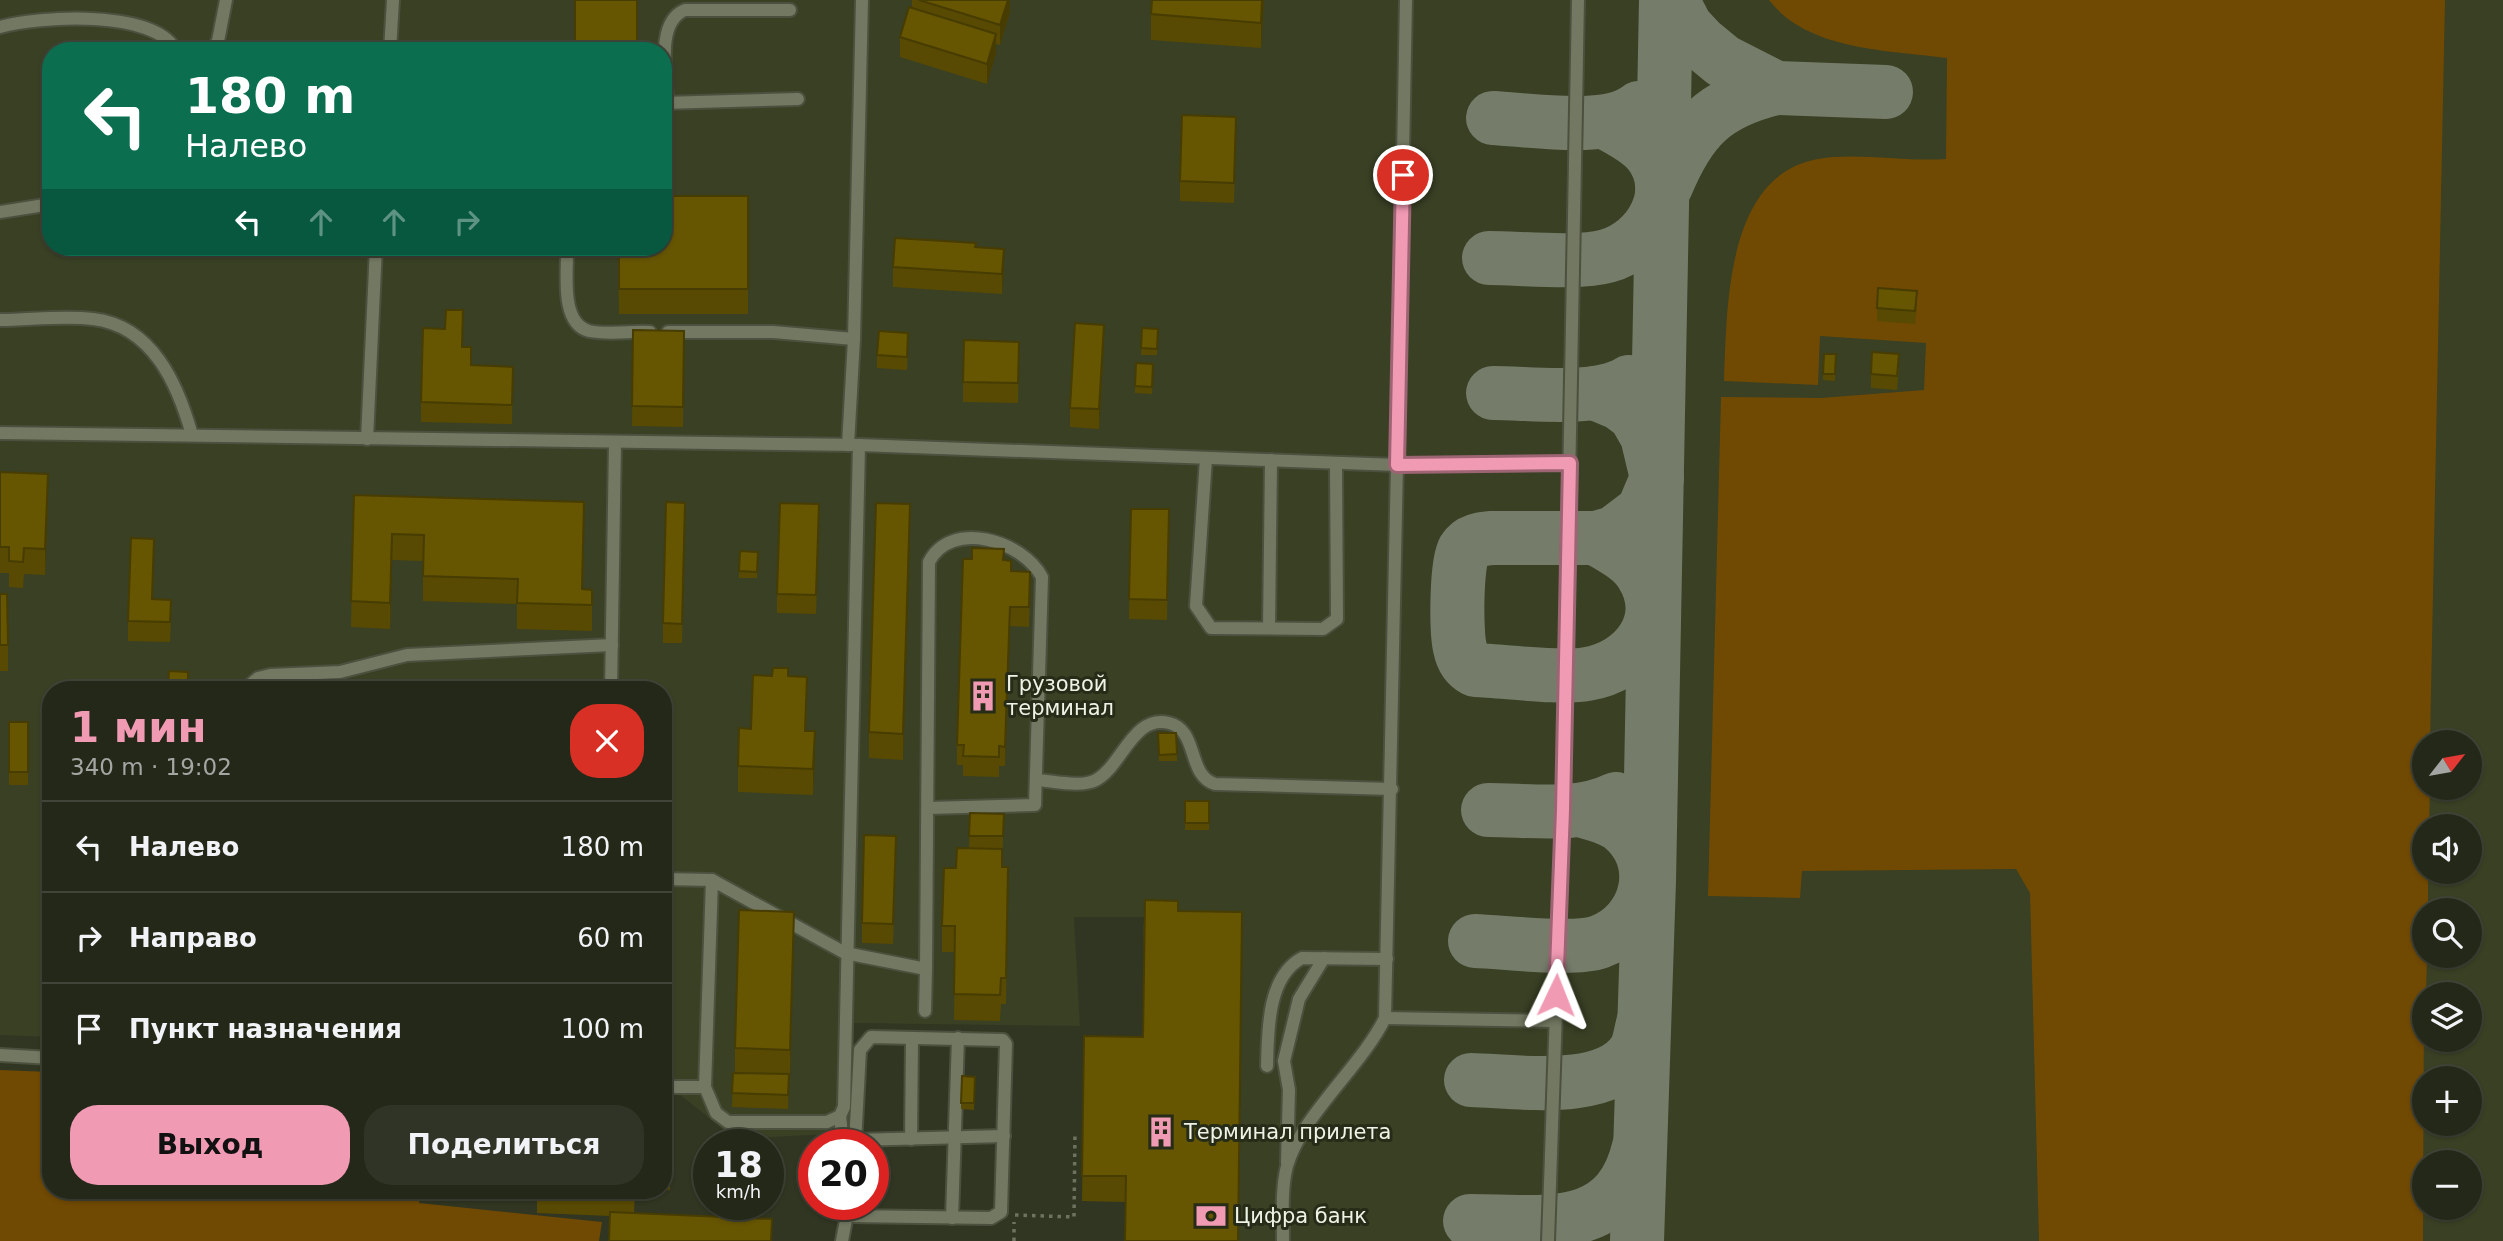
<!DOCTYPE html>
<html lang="ru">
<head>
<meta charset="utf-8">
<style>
	body { margin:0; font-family:"DejaVu Sans",sans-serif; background:#303426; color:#f1f3f6; height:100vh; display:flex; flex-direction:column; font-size:26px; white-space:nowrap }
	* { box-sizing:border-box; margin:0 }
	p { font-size:23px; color:#a3a6a2 }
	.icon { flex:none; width:38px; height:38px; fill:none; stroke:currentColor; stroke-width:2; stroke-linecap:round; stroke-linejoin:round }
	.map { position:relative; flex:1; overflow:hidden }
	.details { position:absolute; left:42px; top:681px; width:630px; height:518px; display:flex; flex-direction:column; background:#242819; border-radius:28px; box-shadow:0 2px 5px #0004,0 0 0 2px #414438 }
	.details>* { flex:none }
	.banner { position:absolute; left:42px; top:42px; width:630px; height:214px; border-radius:28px; box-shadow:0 2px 5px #0004,0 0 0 2px #414438; background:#0b6e4f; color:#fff; overflow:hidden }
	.needle { width:46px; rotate:59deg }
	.fabs { position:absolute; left:2412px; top:730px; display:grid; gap:14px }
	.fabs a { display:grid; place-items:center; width:70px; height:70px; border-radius:50%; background:#242819; box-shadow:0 2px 5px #0004,0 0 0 2px #414438; font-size:35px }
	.speed { position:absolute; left:693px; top:1129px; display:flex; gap:14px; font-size:35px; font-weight:700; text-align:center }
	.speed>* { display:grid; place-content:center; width:91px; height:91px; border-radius:50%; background:#242819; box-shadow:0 2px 5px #0004,0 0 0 2px #414438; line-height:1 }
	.speed small { font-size:18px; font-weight:400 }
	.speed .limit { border:10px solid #d22; background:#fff; color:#111 }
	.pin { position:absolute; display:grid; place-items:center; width:60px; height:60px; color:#fff; margin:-30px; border:4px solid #fff; border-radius:50%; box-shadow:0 2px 7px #0007 }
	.me { position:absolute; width:77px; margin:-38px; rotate:2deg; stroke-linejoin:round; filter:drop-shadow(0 0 5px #0008) }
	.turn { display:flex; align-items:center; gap:24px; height:147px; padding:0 28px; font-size:32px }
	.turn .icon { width:91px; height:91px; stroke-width:2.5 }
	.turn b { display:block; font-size:49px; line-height:60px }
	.lanes { display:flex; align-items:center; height:66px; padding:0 28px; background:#0003; justify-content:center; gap:35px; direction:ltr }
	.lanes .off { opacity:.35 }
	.round { display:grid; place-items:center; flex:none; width:74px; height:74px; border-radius:28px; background:#303426 }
	.summary { display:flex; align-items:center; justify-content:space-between; height:119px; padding:0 28px }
	h1 { font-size:42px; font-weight:700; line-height:52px; color:#f19ab3 }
	.primary-button { display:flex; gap:14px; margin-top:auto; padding:14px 28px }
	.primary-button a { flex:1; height:80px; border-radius:28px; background:#f19ab3; color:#111; font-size:28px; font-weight:700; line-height:80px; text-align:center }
	.primary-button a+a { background:#303426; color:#f1f3f6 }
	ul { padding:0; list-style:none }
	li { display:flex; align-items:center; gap:21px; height:91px; padding:0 28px; border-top:2px solid #414438 }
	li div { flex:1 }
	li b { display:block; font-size:26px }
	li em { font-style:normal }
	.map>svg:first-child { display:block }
</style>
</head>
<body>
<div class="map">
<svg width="2503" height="1241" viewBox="0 0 2503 1241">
	<rect width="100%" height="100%" fill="#303621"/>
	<path fill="#394024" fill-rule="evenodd" d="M 0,0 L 2503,0 L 2503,1241 L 1142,1241 L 1212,1107 L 1241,1106 L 1241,1066 L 1145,1078 L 1143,924 L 1162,924 L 1162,917 L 1074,917 L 1080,1026 L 854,1023 L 851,1133 L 735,1139 L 663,1081 L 663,690 L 51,690 L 51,1037 L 0,1035 ZM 51,51 L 663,51 L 663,247 L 51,247 ZM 2424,742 L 2469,742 L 2469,788 L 2424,788 ZM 2424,826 L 2469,826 L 2469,872 L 2424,872 ZM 2424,910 L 2469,910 L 2469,956 L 2424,956 ZM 2424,994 L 2469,994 L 2469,1040 L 2424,1040 ZM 2424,1078 L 2469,1078 L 2469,1124 L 2424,1124 ZM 2424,1162 L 2469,1162 L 2469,1208 L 2424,1208 Z"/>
	<g fill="#704903">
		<path d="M 1769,0 L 2445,0 L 2430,742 L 2424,742 L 2424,788 L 2430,788 L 2429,826 L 2424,826 L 2424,872 L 2428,872 L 2428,910 L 2424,910 L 2424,956 L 2427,956 L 2426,994 L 2424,994 L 2423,1241 L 2039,1241 L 2030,893 L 2016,869 L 1802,871 L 1800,898 L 1708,896 L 1721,397 L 1821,398 L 1924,390 L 1926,343 L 1820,336 L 1818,385 L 1724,381 C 1727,309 1725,175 1818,159 C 1856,152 1907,162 1946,159 L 1947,58 C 1889,50 1808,51 1769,0 Z"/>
		<path d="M 0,1070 L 51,1072 L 51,1190 L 420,1190 L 419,1203 L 602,1222 L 599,1241 L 0,1241 Z"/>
	</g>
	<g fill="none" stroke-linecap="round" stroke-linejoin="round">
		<g stroke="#767c6a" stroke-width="54">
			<path d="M 1672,0 L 1686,27 L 1700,42 L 1723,61 L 1776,88 L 1886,92"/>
			<path d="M 1493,118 C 1532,120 1608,133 1639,108"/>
			<path d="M 1666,186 C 1690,128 1714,103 1776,88"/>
			<path d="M 1489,258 C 1520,258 1579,264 1607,256 C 1650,244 1681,192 1649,152 C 1638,139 1620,130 1605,122"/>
			<path d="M 1493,393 C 1532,393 1596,402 1629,382"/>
			<path d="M 1595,393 L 1619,403 L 1635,415 L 1647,436 L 1657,478 L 1643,511 L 1614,533 L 1596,538 L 1492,538 C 1481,539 1470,540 1464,550 C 1456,563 1456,633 1460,648 C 1462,658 1466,665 1475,670 C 1505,671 1560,679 1587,674 C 1636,666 1671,620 1642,574 C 1632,557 1612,548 1596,538"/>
			<path d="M 1488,810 C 1530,810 1578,818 1616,799"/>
			<path d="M 1475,941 C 1505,942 1573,951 1599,942 C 1649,924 1664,860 1621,826 C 1609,817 1594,814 1580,810"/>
			<path d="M 1471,1080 C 1516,1081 1607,1096 1635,1051 C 1640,1043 1641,1029 1644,1020"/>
			<path d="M 1470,1221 C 1543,1221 1618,1237 1639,1147"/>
			<path d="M 1637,1241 L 1649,881 L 1666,0"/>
		</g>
		<g stroke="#4c503e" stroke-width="16">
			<g id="service">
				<path d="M 1406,0 L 1397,465 L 1570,463"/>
				<path d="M 0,27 C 38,16 156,9 176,51"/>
				<path d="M 211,51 L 218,41 L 226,0"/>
				<path d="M 390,51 L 393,0"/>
				<path d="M 663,103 L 798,99"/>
				<path d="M 667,103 C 667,76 655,22 685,10 L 790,10"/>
				<path d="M 0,212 L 51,204"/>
				<path d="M 567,247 C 568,270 559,323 589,331 C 608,335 631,331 650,332"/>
				<path d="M 0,320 C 30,320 63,315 93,319 C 153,326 178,385 192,435"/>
				<path d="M 668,332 L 773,332 L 854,339"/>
				<path d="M 0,433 L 859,445 L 844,1107 L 840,1116 L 827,1122 L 728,1122 L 716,1113 L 705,1087"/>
				<path d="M 367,439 L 376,247"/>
				<path d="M 848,445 L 854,339 L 862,0"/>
				<path d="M 859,445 L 1397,465 L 1385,1018 C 1361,1067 1301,1116 1287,1166 C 1281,1189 1283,1217 1283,1241"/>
				<path d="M 1206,458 L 1196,606 L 1211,628 L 1323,629 L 1337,619 L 1336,463"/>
				<path d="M 1269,628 L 1271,460"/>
				<path d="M 244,690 L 258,678 L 270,675 L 340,672 L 407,655 L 612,645"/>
				<path d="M 611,690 L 615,443"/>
				<path d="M 1037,780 C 1053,781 1081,788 1096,780 C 1122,766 1133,714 1169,723 C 1199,730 1187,776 1215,784 L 1392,789"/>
				<path d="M 663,879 L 712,880"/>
				<path d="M 925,1011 L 926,969"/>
				<path d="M 1385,1018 L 1554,1021"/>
				<path d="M 0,1055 L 51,1058"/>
				<path d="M 1267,1066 C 1268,1031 1267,977 1302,958 L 1387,959"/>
				<path d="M 663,1087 L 705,1087 L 712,880 L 845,953 L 926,969 L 929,562 C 951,519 1022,540 1042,577 L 1035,805 L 928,808"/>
				<path d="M 840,1116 L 843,1144"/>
				<path d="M 911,1139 L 912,1038"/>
				<path d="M 856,1140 L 1004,1136"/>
				<path d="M 1287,1162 L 1289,1090 L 1284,1061 L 1299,999 L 1324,958"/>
				<path d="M 848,1216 L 991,1218 L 1001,1212 L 1006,1044 L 1003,1040 L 871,1037 L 860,1050 L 855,1144"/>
				<path d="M 952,1218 L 958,1038"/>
				<path d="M 842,1241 L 849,1204"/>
				<path d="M 1548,1241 L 1563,810 L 1578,0"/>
			</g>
		</g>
		<g stroke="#6e7361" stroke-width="3.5" stroke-dasharray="3.5 5" stroke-linecap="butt">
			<path d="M 1015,1215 L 1074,1217 L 1075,1132"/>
			<path d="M 1014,1241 L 1014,1222"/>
		</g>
		<use href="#service" stroke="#727861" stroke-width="12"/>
	</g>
	<g fill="#584a02">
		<path d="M 575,0 L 638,0 L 637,51 L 575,51 Z"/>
		<path d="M 912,0 L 1010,0 L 1010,12 L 1000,45 L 996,44 L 996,53 L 987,84 L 900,57 L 900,37 L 912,8 Z"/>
		<path d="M 1264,0 L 1261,48 L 1151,40 L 1151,14 Z"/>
		<path d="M 1236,137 L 1234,203 L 1180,201 L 1180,181 Z"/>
		<path d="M 748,196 L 748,314 L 619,314 L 618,247 Z"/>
		<path d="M 893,267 L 1004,269 L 1002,294 L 893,287 Z"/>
		<path d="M 1917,304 L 1915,324 L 1877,321 L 1877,308 Z"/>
		<path d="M 1142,328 L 1158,329 L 1157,355 L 1141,355 Z"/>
		<path d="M 633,330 L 684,331 L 683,427 L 632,426 Z"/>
		<path d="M 1019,342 L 1018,403 L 963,402 L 963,382 Z"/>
		<path d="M 1104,344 L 1099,429 L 1070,427 L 1070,408 Z"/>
		<path d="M 908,346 L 907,370 L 877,368 L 877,355 Z"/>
		<path d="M 462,347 L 471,365 L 513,367 L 512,424 L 421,422 L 421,402 Z"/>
		<path d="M 1824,354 L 1836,354 L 1835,381 L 1823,380 Z"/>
		<path d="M 1136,363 L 1153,364 L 1152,394 L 1135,393 Z"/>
		<path d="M 1899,368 L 1897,390 L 1871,388 L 1871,374 Z"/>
		<path d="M 0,472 L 48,500 L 45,575 L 24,574 L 23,588 L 9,587 L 9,573 L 0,573 Z"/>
		<path d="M 354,495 L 584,528 L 583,589 L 592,590 L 592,631 L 517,629 L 517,604 L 423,601 L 423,561 L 392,560 L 390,629 L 351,627 Z"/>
		<path d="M 1131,509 L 1169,509 L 1167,620 L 1129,619 Z"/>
		<path d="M 685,523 L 682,643 L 663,643 L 663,623 Z"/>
		<path d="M 819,523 L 816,614 L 777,613 L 777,594 Z"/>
		<path d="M 910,530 L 903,760 L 869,758 L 869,732 Z"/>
		<path d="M 740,551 L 758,552 L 757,578 L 739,578 Z"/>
		<path d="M 154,558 L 153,599 L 171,619 L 170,642 L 128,641 L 128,621 Z"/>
		<path d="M 1004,560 L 1030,591 L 1029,627 L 1010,626 L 1005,766 L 999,766 L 999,777 L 963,776 L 963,765 L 957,765 L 957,745 Z"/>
		<path d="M 0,594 L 8,645 L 8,671 L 0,671 Z"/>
		<path d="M 788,676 L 807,703 L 806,731 L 815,757 L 813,795 L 738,792 L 738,766 L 751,729 Z"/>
		<rect x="9" y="722" width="19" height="63"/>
		<path d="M 1158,733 L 1176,733 L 1177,761 L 1159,761 Z"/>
		<rect x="1185" y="801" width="24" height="29"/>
		<path d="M 970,813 L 1004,814 L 1002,867 L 1008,867 L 1006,1004 L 1001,1004 L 1000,1021 L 954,1020 L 955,952 L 942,952 L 942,926 L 956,868 L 969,848 Z"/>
		<path d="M 896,855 L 893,944 L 862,943 L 862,923 Z"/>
		<path d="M 1178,911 L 1126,1202 L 1082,1201 L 1084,1036 L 1143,1037 Z"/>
		<path d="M 794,938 L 790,1076 L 789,1076 L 788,1109 L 732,1107 L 733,1073 L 735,1073 L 735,1048 Z"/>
		<path d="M 962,1076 L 975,1077 L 974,1110 L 961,1109 Z"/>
		<path d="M 663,1134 L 670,1135 L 670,1190 L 661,1190 L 663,1190 Z"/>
		<path d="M 537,1190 L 635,1190 L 634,1213 L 772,1241 L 610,1216 L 537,1213 Z"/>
	</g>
	<g fill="#473c01">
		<path d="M 1008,0 L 1010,0 L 1010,12 L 1000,45 L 1000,25 Z"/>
		<path d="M 1262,0 L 1264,0 L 1261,48 L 1261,23 Z"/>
		<path d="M 996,34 L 996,53 L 987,84 L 987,64 Z"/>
		<path d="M 1004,249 L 1004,269 L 1002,294 L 1002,274 Z"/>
		<path d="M 1104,325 L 1104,344 L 1099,429 L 1099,409 Z"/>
		<path d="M 48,474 L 48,500 L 45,575 L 45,549 Z"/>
		<path d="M 910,504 L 910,530 L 903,760 L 903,734 Z"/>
		<path d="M 392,534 L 392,560 L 390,629 L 390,603 Z"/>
		<path d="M 1010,607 L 1010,626 L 1005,766 L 1005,747 Z"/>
		<path d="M 815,731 L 815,757 L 813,795 L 813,769 Z"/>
		<path d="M 794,912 L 794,938 L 790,1076 L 790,1050 Z"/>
	</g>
	<g fill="#665602" stroke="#473c01" stroke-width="2">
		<rect x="575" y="0" width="62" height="43"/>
		<path d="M 919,0 L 1008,0 L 1000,25 Z"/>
		<path d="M 1152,0 L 1262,0 L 1261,23 L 1151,14 Z"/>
		<path d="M 909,7 L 996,34 L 987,64 L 900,37 Z"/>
		<path d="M 1182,115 L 1236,117 L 1234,183 L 1180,181 Z"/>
		<path d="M 663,196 L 748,196 L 748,289 L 619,289 L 619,247 L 663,247 Z"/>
		<path d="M 895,238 L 976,243 L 975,247 L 1004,249 L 1002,274 L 893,267 Z"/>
		<path d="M 1878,288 L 1917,291 L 1915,311 L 1877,308 Z"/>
		<path d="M 446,310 L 463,310 L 462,347 L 471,347 L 471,365 L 513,367 L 512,405 L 421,402 L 423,328 L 445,329 Z"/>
		<path d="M 1075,323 L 1104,325 L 1099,409 L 1070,408 Z"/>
		<path d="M 1142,328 L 1158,329 L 1157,349 L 1141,348 Z"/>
		<path d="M 633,330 L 684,331 L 683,407 L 632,406 Z"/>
		<path d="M 879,331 L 908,333 L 907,357 L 877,355 Z"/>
		<path d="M 964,340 L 1019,342 L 1018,383 L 963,382 Z"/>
		<path d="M 1872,352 L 1899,354 L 1897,376 L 1871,374 Z"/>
		<path d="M 1824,354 L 1836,354 L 1835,374 L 1823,374 Z"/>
		<path d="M 1136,363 L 1153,364 L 1152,387 L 1135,386 Z"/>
		<path d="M 0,472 L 48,474 L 45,549 L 24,548 L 23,562 L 9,561 L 9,547 L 0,547 Z"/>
		<path d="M 354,495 L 584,502 L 582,589 L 592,590 L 592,605 L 517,603 L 518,579 L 423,576 L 424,535 L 392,534 L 390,603 L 351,601 Z"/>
		<path d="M 666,502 L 685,503 L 682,624 L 663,623 Z"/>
		<path d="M 780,503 L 819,504 L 816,595 L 777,594 Z"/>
		<path d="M 876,503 L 910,504 L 903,734 L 869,732 Z"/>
		<path d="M 1131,509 L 1169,509 L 1167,600 L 1129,599 Z"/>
		<path d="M 131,538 L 154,539 L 152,599 L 171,600 L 170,622 L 128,621 Z"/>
		<path d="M 972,548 L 1004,549 L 1003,560 L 1011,561 L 1011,571 L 1030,572 L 1029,607 L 1010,607 L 1005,747 L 999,746 L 999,757 L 963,756 L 964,745 L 957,745 L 963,559 L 972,559 Z"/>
		<path d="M 740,551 L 758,552 L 757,572 L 739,571 Z"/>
		<path d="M 0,594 L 7,594 L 8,645 L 0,645 Z"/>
		<path d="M 773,668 L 788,668 L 788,676 L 807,677 L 805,731 L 815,731 L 813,769 L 738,766 L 739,728 L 751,729 L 753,675 L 772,676 Z"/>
		<path d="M 169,671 L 188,672 L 188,690 L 168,690 Z"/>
		<rect x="9" y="722" width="19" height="50"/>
		<path d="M 1158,733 L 1176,733 L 1177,754 L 1159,755 Z"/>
		<rect x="1185" y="801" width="24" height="22"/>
		<path d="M 970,813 L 1004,814 L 1003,836 L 969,836 Z"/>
		<path d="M 864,835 L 896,836 L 893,924 L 862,923 Z"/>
		<path d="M 957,848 L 1002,849 L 1002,867 L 1008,867 L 1006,978 L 1001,978 L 1000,995 L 954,994 L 955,926 L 942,926 L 944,868 L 956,868 Z"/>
		<path d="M 1145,900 L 1178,901 L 1178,911 L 1242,912 L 1238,1241 L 1125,1241 L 1126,1176 L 1082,1176 L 1084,1036 L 1143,1037 Z"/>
		<path d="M 739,910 L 794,912 L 790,1050 L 735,1048 Z"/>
		<path d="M 733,1073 L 789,1074 L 788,1095 L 732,1093 Z"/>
		<path d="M 962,1076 L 975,1077 L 974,1103 L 961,1103 Z"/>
		<path d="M 663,1134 L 670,1135 L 670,1164 L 663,1164 Z"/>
		<path d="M 610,1212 L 772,1219 L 771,1241 L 609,1241 Z"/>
	</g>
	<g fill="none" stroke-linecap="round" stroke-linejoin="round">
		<g stroke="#9d6474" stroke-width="18">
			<path id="route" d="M 1403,175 L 1397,465 L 1570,463 L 1563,810 L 1556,995"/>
		</g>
		<use href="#route" stroke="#f19ab3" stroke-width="12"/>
	</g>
	<defs>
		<g id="building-bare" transform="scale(2.415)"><path d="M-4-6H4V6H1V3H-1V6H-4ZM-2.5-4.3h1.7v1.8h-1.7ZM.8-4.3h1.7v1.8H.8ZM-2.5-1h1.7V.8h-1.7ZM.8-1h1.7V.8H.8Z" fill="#f19ab3" stroke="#262c17" stroke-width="2.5" paint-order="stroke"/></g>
		<g id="bank-bare" transform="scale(2.415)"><path d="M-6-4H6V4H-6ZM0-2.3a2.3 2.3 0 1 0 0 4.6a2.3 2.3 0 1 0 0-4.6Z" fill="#f19ab3" stroke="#262c17" stroke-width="2.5" paint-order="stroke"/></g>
	</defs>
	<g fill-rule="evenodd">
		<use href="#building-bare" x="983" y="696"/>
		<use href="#building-bare" x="1161" y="1132"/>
		<use href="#bank-bare" x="1211" y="1216"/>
	</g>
	<g text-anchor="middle" stroke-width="6" stroke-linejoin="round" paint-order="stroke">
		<g font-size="21" fill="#eff3e6" stroke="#262c17" text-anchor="start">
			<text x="1006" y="691">Грузовой<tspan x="1006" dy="24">терминал</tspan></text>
			<text x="1184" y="1139">Терминал прилета</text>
			<text x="1234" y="1223">Цифра банк</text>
		</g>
	</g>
</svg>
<div class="fabs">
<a><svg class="needle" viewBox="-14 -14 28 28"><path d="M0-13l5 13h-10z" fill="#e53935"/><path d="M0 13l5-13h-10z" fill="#a3a6a2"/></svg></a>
<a><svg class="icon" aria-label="sound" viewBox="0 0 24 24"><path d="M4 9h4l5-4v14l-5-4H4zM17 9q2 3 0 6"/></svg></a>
<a><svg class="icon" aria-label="search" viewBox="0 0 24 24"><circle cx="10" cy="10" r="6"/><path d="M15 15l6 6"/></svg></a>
<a><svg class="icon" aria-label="layers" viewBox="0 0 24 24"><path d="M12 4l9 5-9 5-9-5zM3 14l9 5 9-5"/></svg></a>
<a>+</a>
<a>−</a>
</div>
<div class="speed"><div>18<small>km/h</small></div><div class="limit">20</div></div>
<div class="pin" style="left:1403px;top:175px;background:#d93025"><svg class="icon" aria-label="arrive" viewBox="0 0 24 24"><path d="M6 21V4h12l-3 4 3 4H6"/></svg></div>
<svg class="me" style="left:1556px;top:995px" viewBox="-20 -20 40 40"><path d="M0-17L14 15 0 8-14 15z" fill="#f19ab3" stroke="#fff" stroke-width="4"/></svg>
<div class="banner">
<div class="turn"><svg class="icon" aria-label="left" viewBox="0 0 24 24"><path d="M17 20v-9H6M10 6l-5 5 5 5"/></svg><div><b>180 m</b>Налево</div></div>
<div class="lanes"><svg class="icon" aria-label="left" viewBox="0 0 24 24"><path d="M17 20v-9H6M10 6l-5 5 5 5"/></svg><svg class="icon off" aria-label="ahead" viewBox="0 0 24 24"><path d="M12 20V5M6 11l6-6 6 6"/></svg><svg class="icon off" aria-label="ahead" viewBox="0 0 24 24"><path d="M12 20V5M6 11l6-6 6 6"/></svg><svg class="icon off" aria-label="right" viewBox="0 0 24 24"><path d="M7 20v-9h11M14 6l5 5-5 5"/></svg></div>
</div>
<section class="details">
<div class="summary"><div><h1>1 мин</h1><p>340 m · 19:02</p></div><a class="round" style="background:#d93025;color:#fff"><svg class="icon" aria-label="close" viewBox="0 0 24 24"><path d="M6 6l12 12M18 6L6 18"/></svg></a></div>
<ul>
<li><svg class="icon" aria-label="left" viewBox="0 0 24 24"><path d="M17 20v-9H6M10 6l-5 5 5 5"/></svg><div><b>Налево</b></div><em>180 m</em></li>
<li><svg class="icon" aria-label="right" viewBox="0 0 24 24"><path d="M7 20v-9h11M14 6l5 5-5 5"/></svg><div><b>Направо</b></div><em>60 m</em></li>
<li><svg class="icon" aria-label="arrive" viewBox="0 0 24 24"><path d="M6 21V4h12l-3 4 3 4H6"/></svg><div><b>Пункт назначения</b></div><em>100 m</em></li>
</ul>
<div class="primary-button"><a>Выход</a><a>Поделиться</a></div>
</section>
</div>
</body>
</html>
